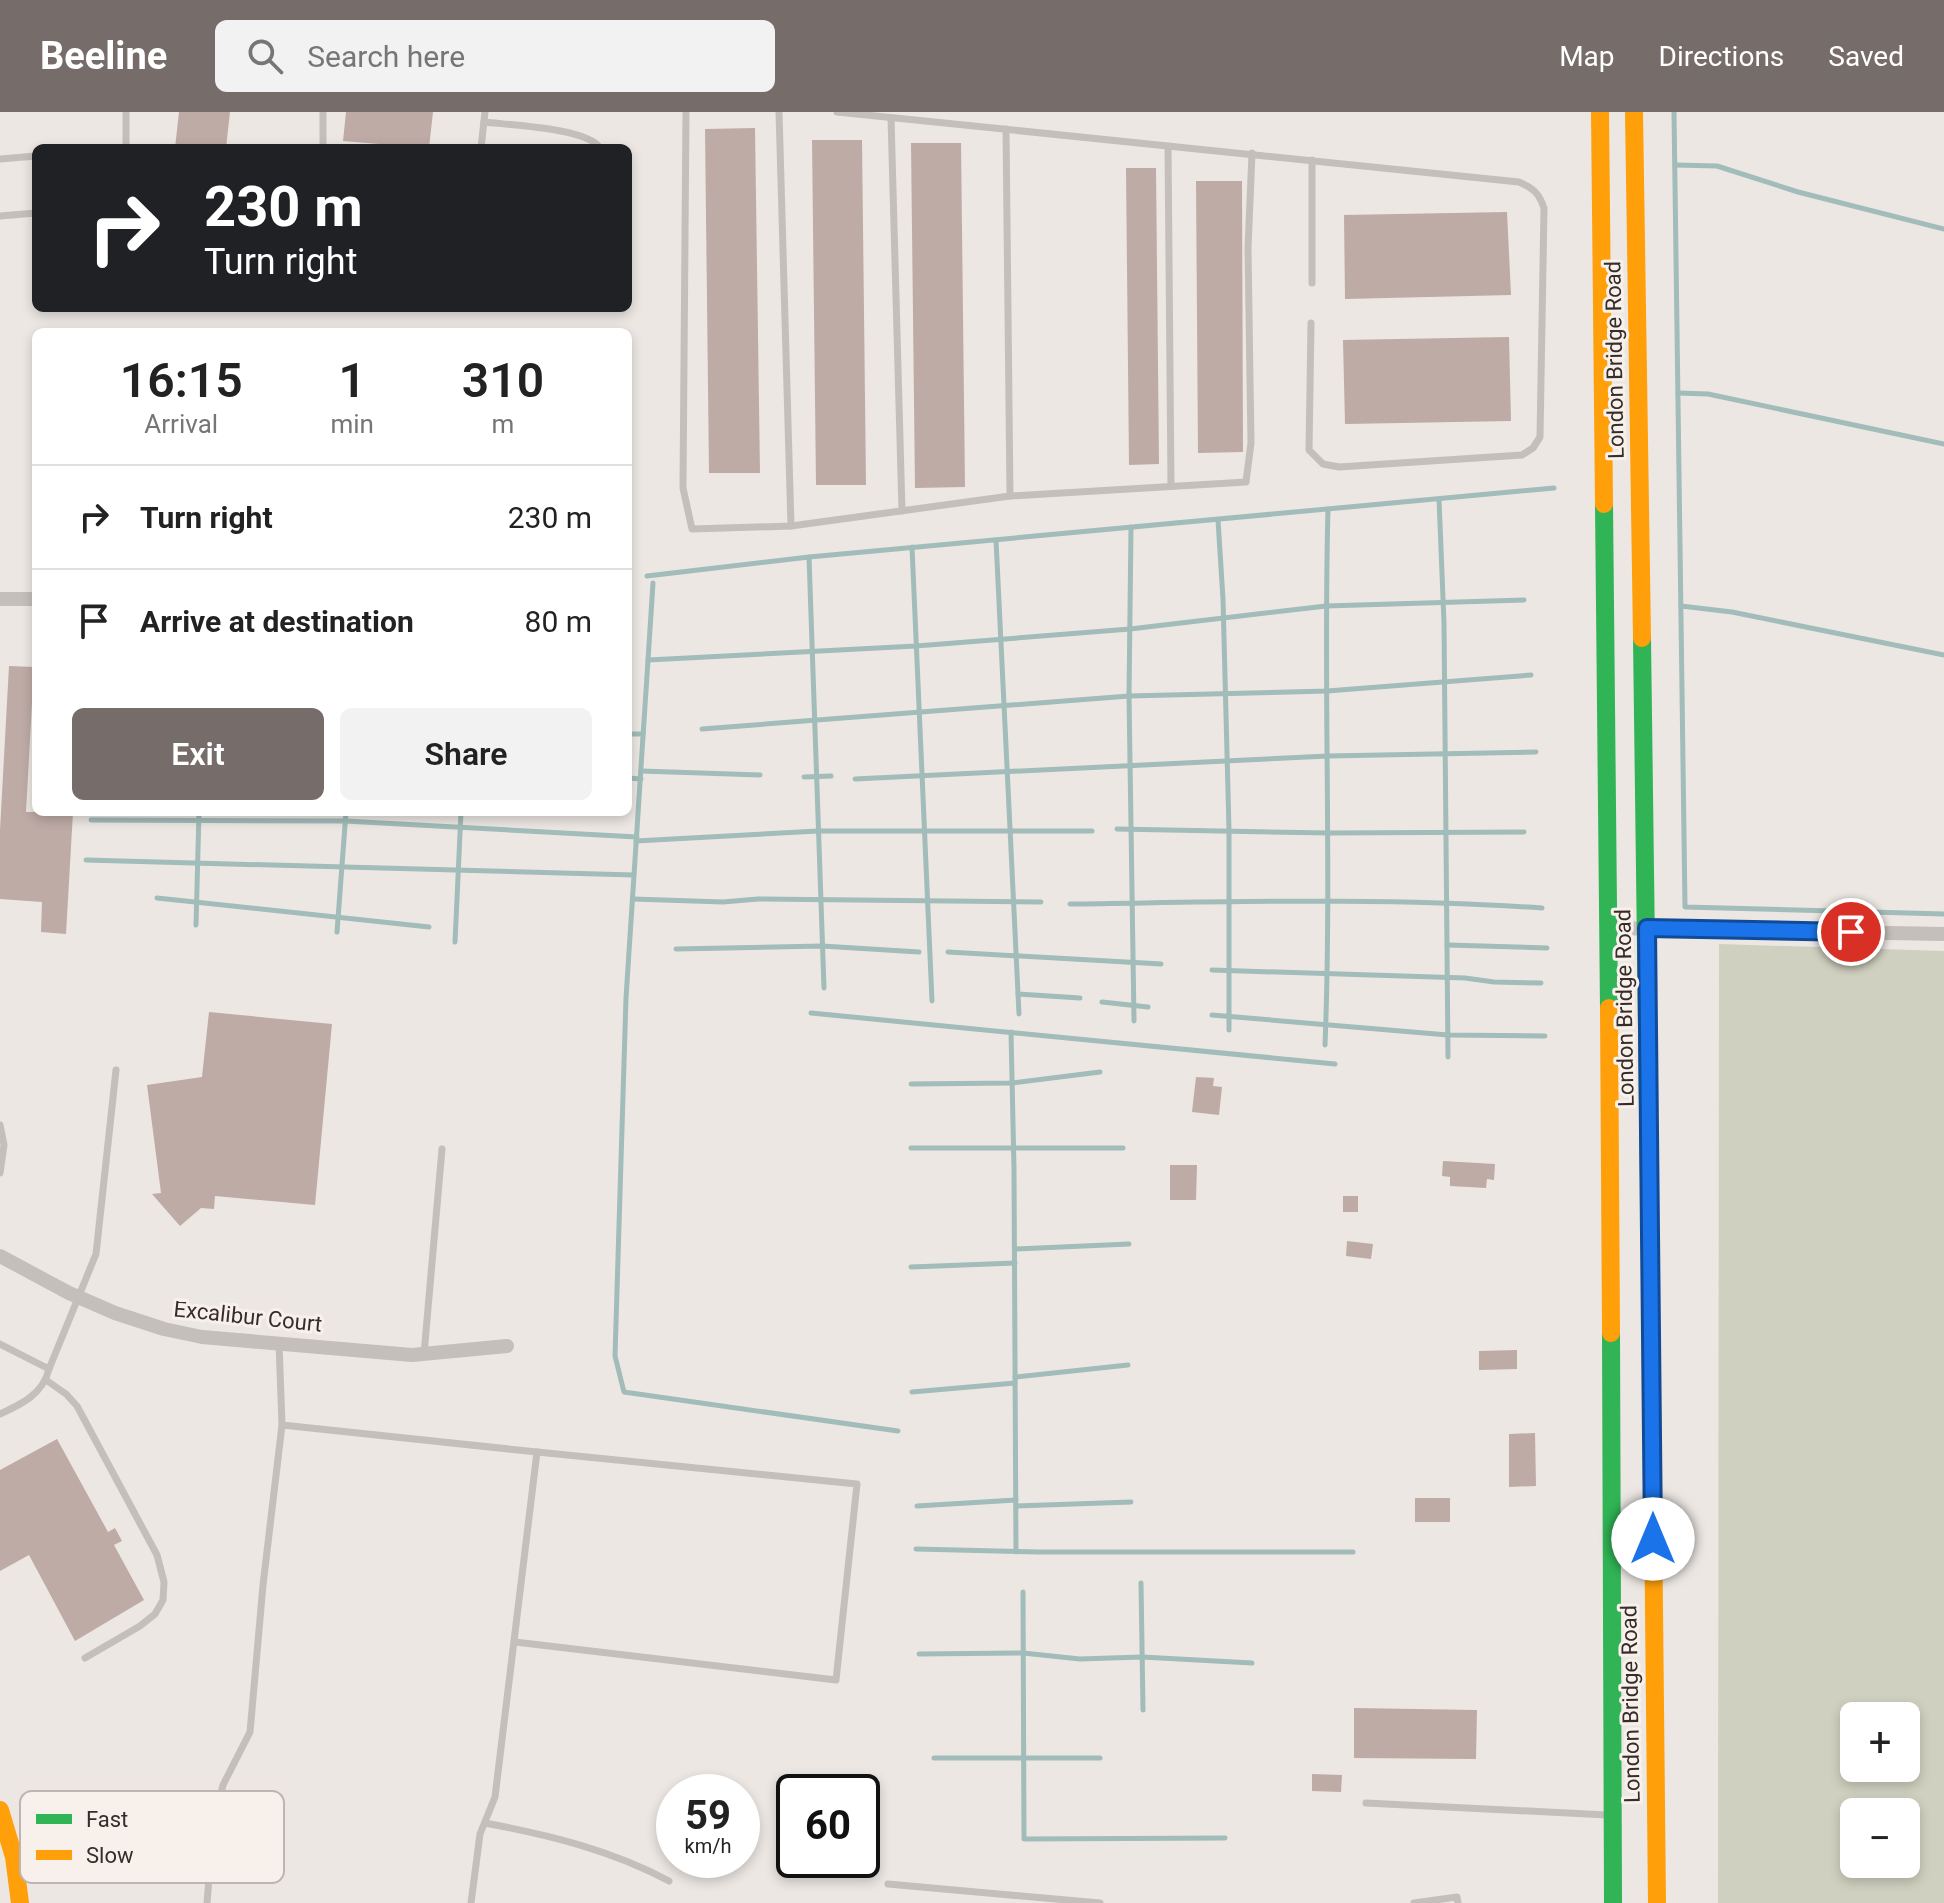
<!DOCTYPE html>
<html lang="en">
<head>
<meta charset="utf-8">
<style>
	body { margin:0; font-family:Roboto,sans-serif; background:#f2f2f2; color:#222; height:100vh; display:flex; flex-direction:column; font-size:30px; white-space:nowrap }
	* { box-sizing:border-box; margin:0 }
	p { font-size:26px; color:#767676 }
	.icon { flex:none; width:44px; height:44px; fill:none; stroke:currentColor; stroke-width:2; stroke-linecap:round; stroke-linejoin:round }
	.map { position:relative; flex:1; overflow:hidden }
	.side { position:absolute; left:32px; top:216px; width:600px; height:488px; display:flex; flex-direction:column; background:#fff; border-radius:12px; box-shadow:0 4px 12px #0003 }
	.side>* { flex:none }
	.hud { position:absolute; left:32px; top:32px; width:600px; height:168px; border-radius:12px; box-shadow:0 4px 12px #0003; background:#202124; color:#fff; overflow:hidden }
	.fabs { position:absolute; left:1840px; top:1590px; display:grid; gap:16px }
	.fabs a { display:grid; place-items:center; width:80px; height:80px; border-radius:12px; background:#fff; box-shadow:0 4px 12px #0003; font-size:40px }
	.speed { position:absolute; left:656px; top:1662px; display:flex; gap:16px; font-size:40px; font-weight:700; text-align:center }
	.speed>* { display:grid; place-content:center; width:104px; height:104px; border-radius:50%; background:#fff; box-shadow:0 4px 12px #0003; line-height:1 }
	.speed small { font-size:20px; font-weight:400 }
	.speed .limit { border:4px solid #111; border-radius:12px; background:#fff; color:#111 }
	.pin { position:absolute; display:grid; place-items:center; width:68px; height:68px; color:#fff; margin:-34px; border:4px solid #fff; border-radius:50%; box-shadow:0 2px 8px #0007 }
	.me { position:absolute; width:88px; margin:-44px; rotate:0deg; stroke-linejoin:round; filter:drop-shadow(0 0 6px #0008) }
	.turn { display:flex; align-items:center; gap:28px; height:168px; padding:0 40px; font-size:36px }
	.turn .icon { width:104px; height:104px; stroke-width:2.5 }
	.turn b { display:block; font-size:56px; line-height:68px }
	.eta { display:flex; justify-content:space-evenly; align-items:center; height:136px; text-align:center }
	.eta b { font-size:48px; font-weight:600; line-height:56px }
	.primary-button { display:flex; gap:16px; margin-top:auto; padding:16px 40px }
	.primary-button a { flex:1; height:92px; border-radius:12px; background:#766d6b; color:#fff; font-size:32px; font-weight:600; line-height:92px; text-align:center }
	.primary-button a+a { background:#f2f2f2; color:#222 }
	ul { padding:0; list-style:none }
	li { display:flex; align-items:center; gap:24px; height:104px; padding:0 40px; border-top:2px solid #e0e0e0 }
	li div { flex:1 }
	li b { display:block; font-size:30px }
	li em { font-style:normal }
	header { display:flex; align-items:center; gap:48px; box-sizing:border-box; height:112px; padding:0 40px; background:#766d6b; color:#fff }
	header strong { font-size:38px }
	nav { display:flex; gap:44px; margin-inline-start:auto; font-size:28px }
	.search { width:560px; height:72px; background:#f2f2f2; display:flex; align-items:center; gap:20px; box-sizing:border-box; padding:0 28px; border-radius:12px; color:#767676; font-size:30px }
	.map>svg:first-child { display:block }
</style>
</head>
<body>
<header>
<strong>Beeline</strong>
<div class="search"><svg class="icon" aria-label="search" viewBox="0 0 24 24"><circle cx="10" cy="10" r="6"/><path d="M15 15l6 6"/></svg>Search here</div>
<nav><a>Map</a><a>Directions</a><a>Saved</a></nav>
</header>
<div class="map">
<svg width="1944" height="1791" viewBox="0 0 1944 1791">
	<rect width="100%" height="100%" fill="#ece7e3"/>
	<path fill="#cfd0bf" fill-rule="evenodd" d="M 1719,832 L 1944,839 L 1944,1791 L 1718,1791 ZM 1854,1604 L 1906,1604 L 1906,1656 L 1854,1656 ZM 1854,1700 L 1906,1700 L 1906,1752 L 1854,1752 Z"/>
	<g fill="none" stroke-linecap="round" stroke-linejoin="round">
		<g stroke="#a1bcb9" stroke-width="5">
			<path d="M 1674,0 L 1685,795 L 1944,802"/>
			<path d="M 1675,53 L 1717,54 L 1798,80 L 1944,117"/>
			<path d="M 1678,281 L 1708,282 L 1944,332"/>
			<path d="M 1439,387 L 1444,511 L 1448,945"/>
			<path d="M 1218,408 L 1223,487 L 1229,718 L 1229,918"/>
			<path d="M 1131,415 L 1129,584 L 1134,909"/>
			<path d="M 996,428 L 1019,902"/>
			<path d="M 912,435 L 932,889"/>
			<path d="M 809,445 L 1554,376"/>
			<path d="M 647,464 L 809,445 L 824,876"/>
			<path d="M 653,471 L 626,886 L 615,1244 L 624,1280 L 898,1319"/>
			<path d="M 1681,494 L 1732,500 L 1944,543"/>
			<path d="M 648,548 L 916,534 L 1130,517 L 1326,494 L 1524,488"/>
			<path d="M 702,617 L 1129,584 L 1327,579 L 1531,563"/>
			<path d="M 628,622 L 643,622"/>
			<path d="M 641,659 L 760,663"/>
			<path d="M 804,665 L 831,664"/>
			<path d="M 628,666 L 641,667"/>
			<path d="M 855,667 L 1328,644 L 1536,640"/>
			<path d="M 91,708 L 345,709 L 637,725"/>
			<path d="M 1117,717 L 1329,721 L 1524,720"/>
			<path d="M 636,729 L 818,719 L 1092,719"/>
			<path d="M 86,748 L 634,763"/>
			<path d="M 157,786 L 429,815"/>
			<path d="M 633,787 L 723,790 L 758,787 L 1041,790"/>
			<path d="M 1070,792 C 1227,790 1384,785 1542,796"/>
			<path d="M 196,813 L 199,700"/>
			<path d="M 337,820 L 346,700"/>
			<path d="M 455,830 L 461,700"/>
			<path d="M 1447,833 L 1547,836"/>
			<path d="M 676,837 L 822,834 L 919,840"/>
			<path d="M 948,840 L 1161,852"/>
			<path d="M 1212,858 L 1465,866 L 1494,870 L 1541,871"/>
			<path d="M 1018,882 L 1080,886"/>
			<path d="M 1102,890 L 1148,895"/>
			<path d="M 811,901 L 1335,952"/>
			<path d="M 1212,903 L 1448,923 L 1545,924"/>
			<path d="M 1011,920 L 1014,1057 L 1016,1440"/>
			<path d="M 1325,933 C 1332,755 1323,576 1328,397"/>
			<path d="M 911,972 L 1012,971 L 1100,960"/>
			<path d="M 911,1036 L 1123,1036"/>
			<path d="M 1015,1137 L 1129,1132"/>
			<path d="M 911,1155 L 1015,1151"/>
			<path d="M 1015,1265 L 1128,1253"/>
			<path d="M 912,1280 L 1015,1271"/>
			<path d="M 917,1394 L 1016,1388"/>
			<path d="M 1016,1394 L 1131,1390"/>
			<path d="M 916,1437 L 1039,1440 L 1353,1440"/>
			<path d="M 1141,1471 L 1143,1598"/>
			<path d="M 1023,1480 L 1024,1727 L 1225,1726"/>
			<path d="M 919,1542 L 1023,1541 L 1080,1547 L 1142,1545 L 1252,1551"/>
			<path d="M 934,1646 L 1100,1646"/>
		</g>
	</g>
	<g fill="#beaba6">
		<path d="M 179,0 L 230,0 L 226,36 L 175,36 Z"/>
		<path d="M 346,0 L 433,0 L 429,36 L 378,36 L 379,32 L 343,29 Z"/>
		<path d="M 755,16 L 760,361 L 709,361 L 705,17 Z"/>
		<path d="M 812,28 L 862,28 L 866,373 L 816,373 Z"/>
		<path d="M 911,31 L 961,31 L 965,375 L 915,376 Z"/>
		<path d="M 1126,56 L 1156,56 L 1159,352 L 1129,353 Z"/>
		<path d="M 1196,69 L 1242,69 L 1243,340 L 1198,341 Z"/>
		<path d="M 1507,100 L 1511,183 L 1345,187 L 1344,103 Z"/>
		<path d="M 1509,225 L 1511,309 L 1345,312 L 1343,228 Z"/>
		<path d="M 9,554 L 34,555 L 26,700 L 73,700 L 66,822 L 41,820 L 42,790 L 0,787 L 0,718 Z"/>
		<path d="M 209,900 L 332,912 L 315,1093 L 215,1084 L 214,1097 L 201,1096 L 180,1114 L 152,1082 L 161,1081 L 147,973 L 202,965 Z"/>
		<path d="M 1196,965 L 1214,966 L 1213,974 L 1222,975 L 1219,1003 L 1192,1000 Z"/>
		<path d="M 1443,1049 L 1495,1052 L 1494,1068 L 1487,1067 L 1486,1076 L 1450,1074 L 1450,1065 L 1442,1064 Z"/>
		<path d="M 1170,1053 L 1197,1053 L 1196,1088 L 1170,1088 Z"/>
		<rect x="1343" y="1084" width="15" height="16"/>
		<path d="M 1347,1129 L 1373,1132 L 1371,1147 L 1346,1144 Z"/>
		<path d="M 1517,1238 L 1517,1257 L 1479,1258 L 1479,1239 Z"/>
		<path d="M 1535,1321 L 1536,1374 L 1509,1375 L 1509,1322 Z"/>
		<path d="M 57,1327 L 108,1420 L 115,1416 L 122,1429 L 114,1433 L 144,1488 L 75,1529 L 29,1443 L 0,1459 L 0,1358 Z"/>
		<rect x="1415" y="1386" width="35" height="24"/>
		<path d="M 1354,1596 L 1477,1598 L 1476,1647 L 1354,1646 Z"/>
		<path d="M 1312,1662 L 1342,1663 L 1341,1680 L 1312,1679 Z"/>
	</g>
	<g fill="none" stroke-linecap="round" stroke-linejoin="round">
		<g stroke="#c5bfbc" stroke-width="7">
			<path d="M 686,0 L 683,376 L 692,417 L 791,414 L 1010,384 L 1246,370 L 1251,331 L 1248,136 L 1252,41"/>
			<path d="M 779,0 L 791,414"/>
			<path d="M 837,0 L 1519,70 C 1533,76 1539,81 1544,96 L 1540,325 L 1533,336 L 1522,343 L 1339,355 L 1323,352 L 1309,338 L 1311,211"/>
			<path d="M 891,6 L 902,399"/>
			<path d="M 484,10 C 509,13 588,16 600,36"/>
			<path d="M 1006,17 L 1010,384"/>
			<path d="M 1168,34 L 1171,374"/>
			<path d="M 118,36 L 126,35 L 126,0"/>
			<path d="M 323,36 L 323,0"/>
			<path d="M 481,36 L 485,0"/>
			<path d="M 0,47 L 36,44"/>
			<path d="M 1312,48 L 1312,171"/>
			<path d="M 0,104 L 36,101"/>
			<path d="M 0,1013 L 4,1033 L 0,1061"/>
			<path d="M 279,1231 L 282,1313 L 537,1340 L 495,1685 L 480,1722 L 471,1791"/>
			<path d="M 0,1232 L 49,1257 L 96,1142 L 116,958"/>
			<path d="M 424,1242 L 442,1037"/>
			<path d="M 46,1268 L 66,1282 L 77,1294 L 157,1443 L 164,1470 L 163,1488 L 155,1502 L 140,1514 L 85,1546"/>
			<path d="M 0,1302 C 22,1292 43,1282 49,1257"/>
			<path d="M 515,1530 L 836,1568 L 857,1372 L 537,1340"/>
			<path d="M 1366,1691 L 1607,1703"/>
			<path d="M 485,1711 C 549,1723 611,1738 669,1769"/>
			<path d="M 888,1772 L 1100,1791"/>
			<path d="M 207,1791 L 213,1717 L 223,1673 L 250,1620 L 263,1473 L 282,1313"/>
			<path d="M 1414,1791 L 1457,1785 L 1458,1791"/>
		</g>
		<g stroke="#c5bfbc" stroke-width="14">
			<path d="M 0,487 L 36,487"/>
			<path d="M 1609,816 L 1944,822"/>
			<path d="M 0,1144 L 69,1181 L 115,1201 L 164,1217 L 202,1225 L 412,1243 L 507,1234"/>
		</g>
		<g stroke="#30b455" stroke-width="18">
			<path d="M 1604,392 L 1609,896"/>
			<path d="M 1642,526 L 1652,1301"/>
			<path d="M 1611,1221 L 1613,1791"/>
		</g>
		<g stroke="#ff9f0a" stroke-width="18">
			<path d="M 1600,0 L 1604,392"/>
			<path d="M 1634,0 L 1642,526"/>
			<path d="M 1609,896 L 1611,1221"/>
			<path d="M 1652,1301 L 1657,1791"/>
			<path d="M 0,1698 L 14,1745 L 20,1791"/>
		</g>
	</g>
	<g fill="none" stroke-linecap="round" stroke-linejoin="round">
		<g stroke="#114b97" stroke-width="20">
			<path id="route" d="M 1653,1427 L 1647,816 L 1851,820"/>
		</g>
		<use href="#route" stroke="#1a73e8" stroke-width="14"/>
	</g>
	<g text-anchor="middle" stroke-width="6" stroke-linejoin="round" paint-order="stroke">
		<g font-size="22" fill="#362c2a" stroke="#f8f0eb">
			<text transform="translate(1614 248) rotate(-91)" y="8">London Bridge Road</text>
			<text transform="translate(1624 896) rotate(-91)" y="8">London Bridge Road</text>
			<text transform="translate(248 1204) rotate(6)" y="8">Excalibur Court</text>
			<text transform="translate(1630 1592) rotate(-91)" y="8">London Bridge Road</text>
		</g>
	</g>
	<rect x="20" y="1679" width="264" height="92" rx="12" fill="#f8f0eb" stroke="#beb5b1" stroke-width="2"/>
	<rect x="36" y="1702" width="36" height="10" fill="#30b455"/>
	<rect x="36" y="1738" width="36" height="10" fill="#ff9f0a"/>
	<g font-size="22" fill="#362c2a">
		<text x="86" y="1715">Fast</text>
		<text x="86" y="1751">Slow</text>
	</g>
</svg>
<div class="fabs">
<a>+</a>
<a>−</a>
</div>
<div class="speed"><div>59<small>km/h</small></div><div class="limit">60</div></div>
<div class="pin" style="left:1851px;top:820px;background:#d93025"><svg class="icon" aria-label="arrive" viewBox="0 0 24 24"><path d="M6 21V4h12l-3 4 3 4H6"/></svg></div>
<svg class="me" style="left:1653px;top:1427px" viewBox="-20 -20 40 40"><circle r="19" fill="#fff"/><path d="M0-13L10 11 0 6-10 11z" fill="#1a73e8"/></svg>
<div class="hud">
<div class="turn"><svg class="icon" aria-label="right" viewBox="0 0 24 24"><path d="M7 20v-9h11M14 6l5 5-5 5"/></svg><div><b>230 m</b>Turn right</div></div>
</div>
<section class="side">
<div class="eta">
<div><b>16:15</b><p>Arrival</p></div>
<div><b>1</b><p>min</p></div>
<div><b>310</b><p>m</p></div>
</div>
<ul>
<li><svg class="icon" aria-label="right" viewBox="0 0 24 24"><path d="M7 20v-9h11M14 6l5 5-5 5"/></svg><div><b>Turn right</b></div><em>230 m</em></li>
<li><svg class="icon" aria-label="arrive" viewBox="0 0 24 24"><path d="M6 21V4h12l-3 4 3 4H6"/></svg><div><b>Arrive at destination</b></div><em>80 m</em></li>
</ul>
<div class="primary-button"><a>Exit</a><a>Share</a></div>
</section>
</div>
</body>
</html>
